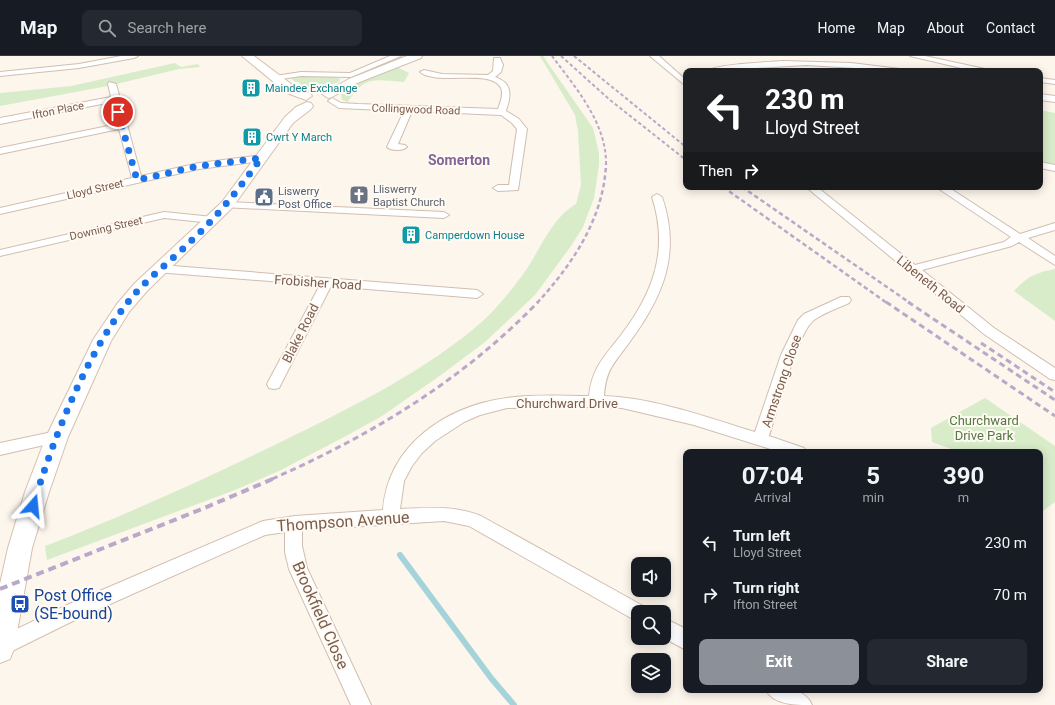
<!DOCTYPE html>
<html lang="en">
<head>
<meta charset="utf-8">
<style>
	body { margin:0; font-family:Roboto,sans-serif; background:#242831; color:#f1f3f6; height:100vh; display:flex; flex-direction:column; font-size:15px; white-space:nowrap }
	* { box-sizing:border-box; margin:0 }
	p { font-size:13px; color:#9ea1a6 }
	.icon { flex:none; width:22px; height:22px; fill:none; stroke:currentColor; stroke-width:2; stroke-linecap:round; stroke-linejoin:round }
	.map { position:relative; flex:1; overflow:hidden }
	.sheet { position:absolute; left:683px; top:393px; width:360px; height:244px; display:flex; flex-direction:column; background:#171b24; border-radius:8px; box-shadow:0 2px 10px #0003 }
	.sheet>* { flex:none }
	.top-card { position:absolute; left:683px; top:12px; width:360px; height:122px; border-radius:8px; box-shadow:0 2px 10px #0003; background:#202124; color:#fff; overflow:hidden }
	.fabs { position:absolute; left:631px; top:501px; display:grid; gap:8px }
	.fabs a { display:grid; place-items:center; width:40px; height:40px; border-radius:8px; background:#171b24; box-shadow:0 2px 10px #0003; font-size:20px }
	.pin { position:absolute; display:grid; place-items:center; width:34px; height:34px; color:#fff; margin:-17px; border:2px solid #fff; border-radius:50%; box-shadow:0 1px 4px #0007 }
	.me { position:absolute; width:44px; margin:-22px; rotate:18deg; stroke-linejoin:round; filter:drop-shadow(0 0 3px #0008) }
	.turn { display:flex; align-items:center; gap:14px; height:84px; padding:0 16px; font-size:18px }
	.turn .icon { width:52px; height:52px; stroke-width:2.5 }
	.turn b { display:block; font-size:28px; line-height:34px }
	.then { display:flex; align-items:center; height:38px; padding:0 16px; background:#0003; gap:8px; font-size:15px }
	.eta { display:flex; justify-content:space-evenly; align-items:center; height:68px; text-align:center }
	.eta b { font-size:24px; font-weight:700; line-height:28px }
	.action { display:flex; gap:8px; margin-top:auto; padding:8px 16px }
	.action a { flex:1; height:46px; border-radius:8px; background:#8c9099; color:#fff; font-size:16px; font-weight:700; line-height:46px; text-align:center }
	.action a+a { background:#242831; color:#f1f3f6 }
	ul { padding:0; list-style:none }
	li { display:flex; align-items:center; gap:12px; height:52px; padding:0 16px }
	li div { flex:1 }
	li b { display:block; font-size:15px }
	li em { font-style:normal }
	header { display:flex; align-items:center; gap:24px; box-sizing:border-box; height:56px; padding:0 20px; background:#171b24; border-bottom:1px solid #363941 }
	header strong { font-size:19px }
	nav { display:flex; gap:22px; margin-inline-start:auto; font-size:14px }
	.search { width:280px; height:36px; background:#242831; display:flex; align-items:center; gap:10px; box-sizing:border-box; padding:0 14px; border-radius:8px; color:#9ea1a6; font-size:15px }
	.map>svg:first-child { display:block }
</style>
</head>
<body>
<header>
<strong>Map</strong>
<div class="search"><svg class="icon" aria-label="search" viewBox="0 0 24 24"><circle cx="10" cy="10" r="6"/><path d="M15 15l6 6"/></svg>Search here</div>
<nav><a>Home</a><a>Map</a><a>About</a><a>Contact</a></nav>
</header>
<div class="map">
<svg width="1055" height="649" viewBox="0 0 1055 649">
	<rect width="100%" height="100%" fill="#fdf6ec"/>
	<g fill="#d8ecc9">
		<path d="M 540,0 L 543,0 L 593,72 L 599,97 L 599,109 L 594,142 L 583,171 L 571,190 L 535,239 L 485,286 L 441,319 L 382,360 L 346,380 L 279,415 L 235,434 L 47,504 L 45,490 C 127,459 206,422 285,384 C 354,350 426,315 484,264 C 499,250 514,231 526,214 C 541,192 552,162 576,148 L 581,129 L 578,75 L 575,59 Z"/>
		<path d="M 175,7 L 181,11 L 198,8 L 200,11 L 179,13 L 108,30 L 0,50 L 0,37 L 71,30 Z"/>
		<path d="M 397,11 L 409,17 L 404,26 C 376,24 364,19 348,46 L 342,44 L 341,39 L 352,28 Z"/>
		<path d="M 296,20 L 334,20 L 340,23 L 339,26 C 326,31 316,30 302,31 L 299,26 L 295,26 L 291,22 Z"/>
		<path d="M 1040,54 L 1055,57 L 1055,112 L 1040,109 Z"/>
		<path d="M 1055,213 L 1055,265 L 1014,235 C 1028,220 1035,217 1055,213 Z"/>
		<path d="M 985,342 L 1055,390 L 1055,446 L 1040,457 L 1040,396 L 960,396 L 932,386 L 931,372 Z"/>
	</g>
	<g fill="none" stroke-linecap="round" stroke-linejoin="round">
		<path stroke="#a5d3da" stroke-width="6" d="M 400,499 L 491,622 L 514,649"/>
		<g stroke="#d1beb0" stroke-width="2">
			<g id="street">
				<path d="M 121,0 L 138,0 L 134,2 L 79,12 L 0,20 L 0,16 L 79,8 Z"/>
				<path d="M 390,0 L 401,0 L 351,21 L 301,20 L 275,24 L 271,22 L 275,20 L 301,16 L 350,17 Z"/>
				<path d="M 650,0 L 659,0 L 686,24 L 686,30 Z"/>
				<path d="M 910,0 L 925,0 L 985,13 L 989,15 L 974,15 Z"/>
				<path d="M 494,2 L 500,2 L 503,9 L 501,16 L 495,21 C 513,27 511,40 506,55 L 519,63 L 527,73 L 518,134 L 498,135 L 493,132 L 498,129 L 509,129 L 517,73 L 512,67 L 501,59 L 412,55 L 398,88 L 405,89 L 407,91 C 403,95 391,95 387,91 L 404,55 L 339,52 L 328,45 L 332,42 L 341,47 L 358,48 L 498,53 C 500,47 504,39 501,32 C 492,12 436,30 420,16 L 424,14 L 442,18 L 488,19 L 493,15 Z"/>
				<path d="M 783,5 L 851,7 L 900,13 L 904,15 L 806,9 L 707,15 C 715,8 769,6 783,5 Z"/>
				<path d="M 1040,22 L 1055,24 L 1055,28 L 1040,26 Z"/>
				<path d="M 109,26 L 116,28 L 141,120 L 199,107 L 261,99 L 266,102 L 261,105 L 199,113 L 0,158 L 0,152 L 132,122 L 119,73 L 0,98 L 0,92 L 118,68 L 112,46 L 0,68 L 0,62 L 111,41 L 108,28 Z"/>
				<path d="M 1040,38 L 1055,40 L 1055,46 L 1040,44 Z"/>
				<path d="M 1040,106 L 1055,109 L 1055,115 L 1040,112 Z"/>
				<path d="M 806,131 L 817,131 L 915,209 L 1004,186 L 1011,181 L 936,131 L 948,131 L 1020,178 L 1055,167 L 1055,174 L 1028,182 L 1055,200 L 1055,209 L 1019,186 L 1012,190 L 922,214 L 994,272 L 1055,312 L 1055,324 L 1050,323 L 984,278 Z"/>
				<path d="M 657,138 L 662,141 C 681,196 664,239 631,284 C 616,306 606,311 604,340 C 655,342 706,361 755,376 L 781,299 L 798,264 L 804,258 L 841,241 L 849,241 L 851,244 L 849,247 C 838,252 824,257 814,264 C 798,275 776,359 769,380 L 804,392 L 807,396 L 780,396 L 694,369 L 622,352 L 587,351 L 507,352 L 480,359 L 464,366 L 435,385 L 422,397 L 412,410 L 404,425 L 400,453 C 428,452 454,449 481,460 L 645,551 L 647,556 L 638,556 L 638,566 L 469,470 L 444,465 L 302,474 L 302,490 L 307,512 L 371,649 L 351,649 L 289,513 L 285,496 L 285,476 L 265,479 L 81,561 L 0,601 L 0,581 L 67,549 L 263,465 L 295,460 L 383,454 C 388,389 446,350 507,342 C 534,338 563,340 589,340 C 592,311 605,300 621,279 C 654,236 669,193 652,141 Z"/>
				<path d="M 227,146 L 444,156 L 449,159 L 444,162 L 223,151 L 222,149 Z"/>
				<path d="M 164,156 L 213,161 L 218,164 L 213,167 L 164,162 L 0,200 L 0,194 Z"/>
				<path d="M 160,209 L 477,234 L 483,238 L 477,242 L 331,230 L 281,328 L 279,332 L 274,333 L 269,332 L 267,328 L 320,229 L 156,216 L 154,213 Z"/>
				<path d="M 57,375 L 62,377 L 65,381 L 62,385 L 0,399 L 0,387 Z"/>
				<path d="M 664,562 L 686,573 L 686,594 L 664,582 Z"/>
				<path d="M 766,634 C 783,634 804,630 812,649 C 795,649 774,649 766,634 Z"/>
			</g>
		</g>
		<g stroke="#d6c0b0" stroke-width="2">
			<g id="secondary">
				<path d="M 242,0 L 254,0 L 295,31 L 310,37 L 312,40 L 306,44 L 287,37 Z"/>
				<path d="M 407,0 L 422,0 L 421,2 L 357,27 L 332,41 L 328,42 L 322,38 L 349,23 Z"/>
				<path d="M 307,46 L 311,47 L 313,50 L 311,53 L 293,67 L 232,152 L 147,235 L 129,256 L 111,285 L 68,381 L 49,436 L 32,492 L 14,593 L 10,603 L 0,607 L 0,528 L 8,492 L 25,436 L 46,381 L 93,284 L 117,248 L 135,227 L 222,146 L 285,61 L 296,51 Z"/>
			</g>
		</g>
		<use href="#street" fill="#fff" fill-rule="evenodd"/>
		<use href="#secondary" fill="#fff" fill-rule="evenodd"/>
		<g stroke="#b9a8c9" stroke-width="2" stroke-dasharray="3.5 2.5" stroke-linecap="butt">
			<path d="M 552,0 C 575,31 607,67 606,109"/>
			<path d="M 561,0 L 610,44 L 686,104"/>
			<path d="M 574,0 L 686,91"/>
		</g>
		<g stroke="#b9a8c9" stroke-width="2.5" stroke-dasharray="4.5 3" stroke-linecap="butt">
			<path d="M 723,131 L 887,247"/>
			<path d="M 742,131 L 910,247"/>
			<path d="M 537,247 C 573,208 604,161 606,108"/>
		</g>
		<g stroke="#b9a8c9" stroke-width="3" stroke-dasharray="6 4" stroke-linecap="butt">
			<path d="M 886,246 L 1055,360"/>
			<path d="M 908,246 L 1055,344"/>
			<path d="M 981,287 L 1055,336"/>
			<path d="M 272,423 C 370,380 463,324 538,246"/>
		</g>
		<path stroke="#b9a8c9" stroke-width="4" stroke-dasharray="8 5" stroke-linecap="butt" d="M 0,533 L 202,453 L 275,422"/>
	</g>
	<g fill="none" stroke-linecap="round" stroke-linejoin="round">
		<path stroke="#1a73e8" stroke-width="7" stroke-dasharray="0 12.6" d="M 33,450 C 53,383 87,295 132,241 C 149,221 171,205 189,187 C 217,161 239,133 261,102 L 199,110 L 137,124 L 118,56"/>
	</g>
	<defs>
		<g id="building-square" transform="scale(1)"><rect x="-9" y="-9" width="18" height="18" rx="4" fill="#0f9aa8" stroke="#fffaf3"/><path d="M-4-6H4V6H1V3H-1V6H-4ZM-2.5-4.3h1.7v1.8h-1.7ZM.8-4.3h1.7v1.8H.8ZM-2.5-1h1.7V.8h-1.7ZM.8-1h1.7V.8H.8Z" fill="#fff"/></g>
		<g id="church-square" transform="scale(1)"><rect x="-9" y="-9" width="18" height="18" rx="4" fill="#6b7280" stroke="#fffaf3"/><path d="M-1.2-6h2.4v3.5h3.3v2.4h-3.3V6h-2.4V-.1h-3.3v-2.4h3.3Z" fill="#fff"/></g>
		<g id="civic-square" transform="scale(1)"><rect x="-9" y="-9" width="18" height="18" rx="4" fill="#5c6f8a" stroke="#fffaf3"/><path d="M-.6-6.5H3V-4.5H.6V-3L4-1V1h2V6H-6V1h2V-1L-.6-3ZM-1.2 2.5V6h2.4V2.5Z" fill="#fff"/></g>
		<g id="bus-square" transform="scale(1)"><rect x="-9" y="-9" width="18" height="18" rx="4" fill="#1a4fb4" stroke="#fffaf3"/><path d="M-5-6H5V4H4V6H2V4H-2V6H-4V4H-5ZM-3.5-4V0h7V-4ZM-3.5 1.2v1.5H-2V1.2ZM2 1.2v1.5H3.5V1.2Z" fill="#fff"/></g>
	</defs>
	<g fill-rule="evenodd">
		<use href="#building-square" x="251" y="32"/>
		<use href="#building-square" x="252" y="81"/>
		<use href="#church-square" x="359" y="139"/>
		<use href="#civic-square" x="264" y="141"/>
		<use href="#building-square" x="411" y="179"/>
		<use href="#bus-square" x="20" y="548"/>
	</g>
	<g text-anchor="middle" stroke-width="4" stroke-linejoin="round" paint-order="stroke">
		<g font-size="11" fill="#0d838f" stroke="#fffaf3" text-anchor="start">
			<text x="265" y="36">Maindee Exchange</text>
			<text x="266" y="85">Cwrt Y March</text>
			<text x="425" y="183">Camperdown House</text>
		</g>
		<g font-size="11" fill="#7a5c4d" stroke="#fffaf3">
			<text transform="translate(416 53) rotate(2)" y="4">Collingwood Road</text>
			<text transform="translate(58 54) rotate(-11)" y="4">Ifton Place</text>
			<text transform="translate(95 133) rotate(-13)" y="4">Lloyd Street</text>
			<text transform="translate(106 172) rotate(-13)" y="4">Downing Street</text>
		</g>
		<g font-size="11" fill="#5b616d" stroke="#fffaf3" text-anchor="start">
			<text x="373" y="137">Lliswerry<tspan x="373" dy="13">Baptist Church</tspan></text>
		</g>
		<g font-size="11" fill="#4e5e75" stroke="#fffaf3" text-anchor="start">
			<text x="278" y="139">Liswerry<tspan x="278" dy="13">Post Office</tspan></text>
		</g>
		<g font-size="13" fill="#7a5c4d" stroke="#fffaf3">
			<text transform="translate(318 226) rotate(4)" y="5">Frobisher Road</text>
			<text transform="translate(931 228) rotate(39)" y="5">Libeneth Road</text>
			<text transform="translate(300 277) rotate(-63)" y="5">Blake Road</text>
			<text transform="translate(781 325) rotate(-71)" y="5">Armstrong Close</text>
			<text x="567" y="352">Churchward Drive</text>
		</g>
		<g font-size="13" fill="#537a41" stroke="#fffaf3">
			<text x="984" y="369">Churchward<tspan x="984" dy="15">Drive Park</tspan></text>
		</g>
		<g font-size="14" font-weight="bold" fill="#846695" stroke="#fffaf3">
			<text x="459" y="109">Somerton</text>
		</g>
		<g font-size="16" fill="#7a5c4d" stroke="#fffaf3">
			<text transform="translate(343 465) rotate(-4)" y="6">Thompson Avenue</text>
			<text transform="translate(321 559) rotate(66)" y="6">Brookfield Close</text>
		</g>
		<g font-size="16" fill="#164399" stroke="#fffaf3" text-anchor="start">
			<text x="34" y="545">Post Office<tspan x="34" dy="18">(SE-bound)</tspan></text>
		</g>
	</g>
</svg>
<div class="fabs">
<a><svg class="icon" aria-label="sound" viewBox="0 0 24 24"><path d="M4 9h4l5-4v14l-5-4H4zM17 9q2 3 0 6"/></svg></a>
<a><svg class="icon" aria-label="search" viewBox="0 0 24 24"><circle cx="10" cy="10" r="6"/><path d="M15 15l6 6"/></svg></a>
<a><svg class="icon" aria-label="layers" viewBox="0 0 24 24"><path d="M12 4l9 5-9 5-9-5zM3 14l9 5 9-5"/></svg></a>
</div>
<div class="pin" style="left:118px;top:56px;background:#d93025"><svg class="icon" aria-label="arrive" viewBox="0 0 24 24"><path d="M6 21V4h12l-3 4 3 4H6"/></svg></div>
<svg class="me" style="left:33px;top:450px" viewBox="-20 -20 40 40"><path d="M0-17L14 15 0 8-14 15z" fill="#1a73e8" stroke="#fff" stroke-width="4"/></svg>
<div class="top-card">
<div class="turn"><svg class="icon" aria-label="left" viewBox="0 0 24 24"><path d="M17 20v-9H6M10 6l-5 5 5 5"/></svg><div><b>230 m</b>Lloyd Street</div></div>
<div class="then">Then<svg class="icon" aria-label="right" viewBox="0 0 24 24"><path d="M7 20v-9h11M14 6l5 5-5 5"/></svg></div>
</div>
<section class="sheet">
<div class="eta">
<div><b>07:04</b><p>Arrival</p></div>
<div><b>5</b><p>min</p></div>
<div><b>390</b><p>m</p></div>
</div>
<ul>
<li><svg class="icon" aria-label="left" viewBox="0 0 24 24"><path d="M17 20v-9H6M10 6l-5 5 5 5"/></svg><div><b>Turn left</b><p>Lloyd Street</p></div><em>230 m</em></li>
<li><svg class="icon" aria-label="right" viewBox="0 0 24 24"><path d="M7 20v-9h11M14 6l5 5-5 5"/></svg><div><b>Turn right</b><p>Ifton Street</p></div><em>70 m</em></li>
</ul>
<div class="action"><a>Exit</a><a>Share</a></div>
</section>
</div>
</body>
</html>
